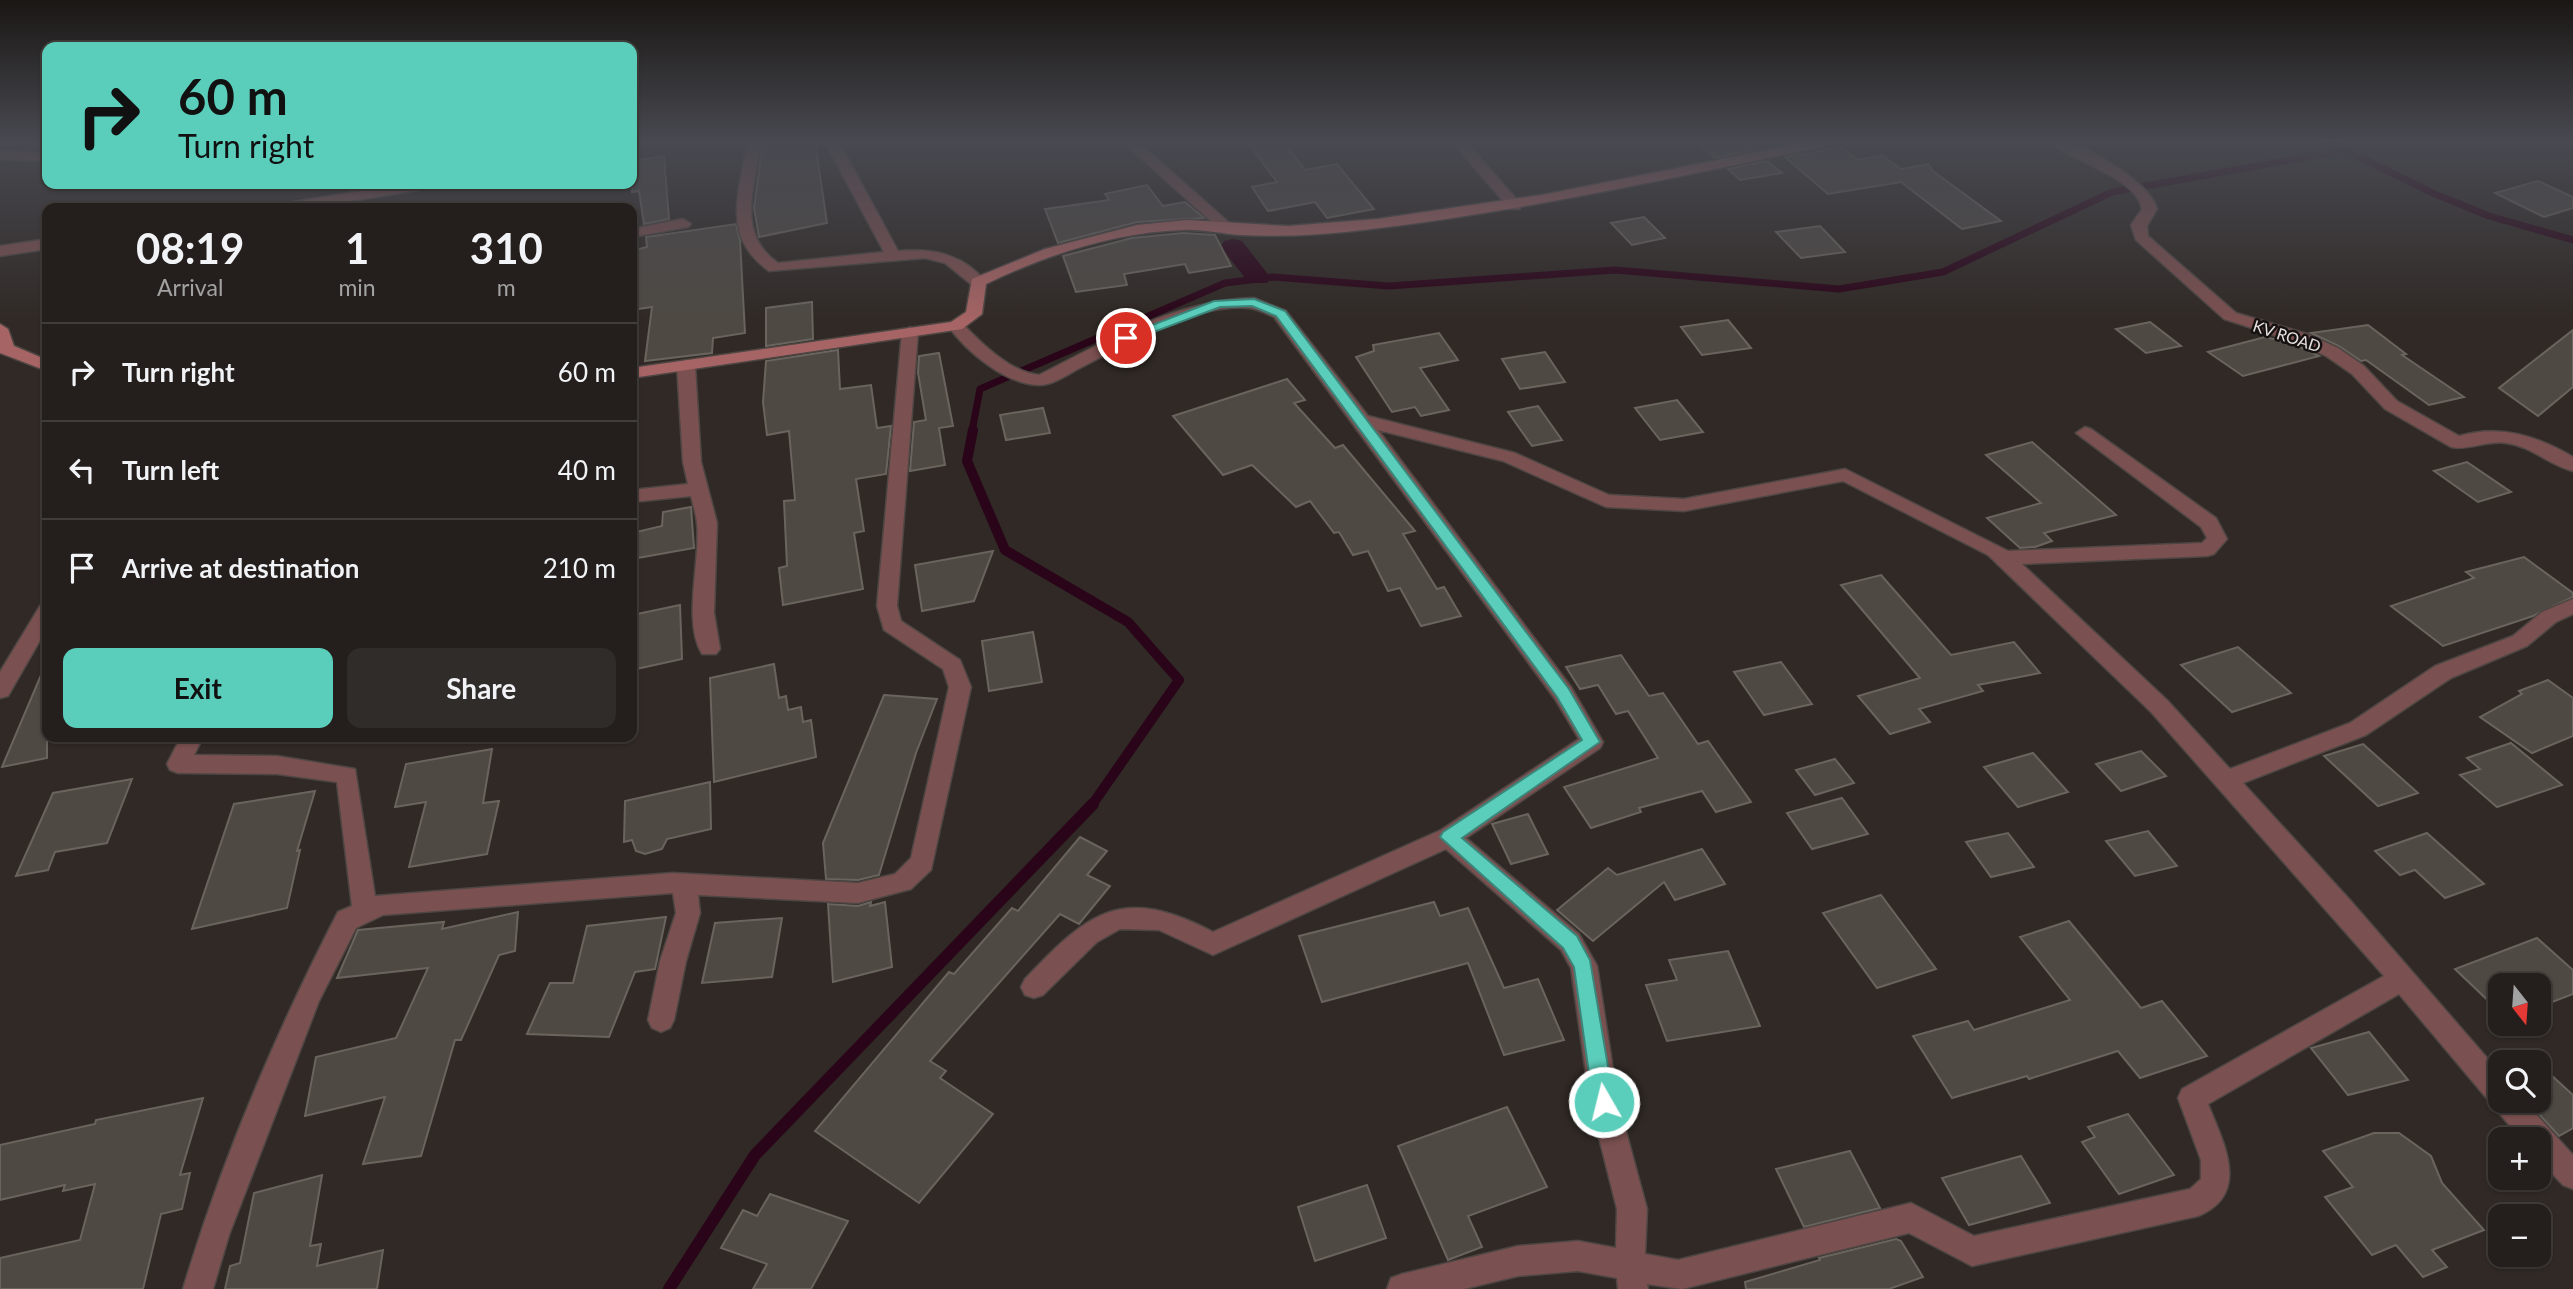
<!DOCTYPE html>
<html lang="en">
<head>
<meta charset="utf-8">
<style>
	body { margin:0; font-family:Lato,sans-serif; background:#302c29; color:#f1f3f6; height:100vh; display:flex; flex-direction:column; font-size:26px; white-space:nowrap }
	* { box-sizing:border-box; margin:0 }
	p { font-size:23px; color:#a3a2a3 }
	.icon { flex:none; width:38px; height:38px; fill:none; stroke:currentColor; stroke-width:2; stroke-linecap:round; stroke-linejoin:round }
	.map { position:relative; flex:1; overflow:hidden }
	.drawer { position:absolute; left:42px; top:203px; width:595px; height:539px; display:flex; flex-direction:column; background:#241f1c; border-radius:14px; box-shadow:0 2px 5px #0004,0 0 0 2px #413d3b }
	.drawer>* { flex:none }
	.hud { position:absolute; left:42px; top:42px; width:595px; height:147px; border-radius:14px; box-shadow:0 2px 5px #0004,0 0 0 2px #413d3b; background:#5bcebb; color:#111; overflow:hidden }
	.needle { width:46px; rotate:163deg }
	.controls { position:absolute; left:2488px; top:973px; display:grid; gap:14px }
	.controls a { display:grid; place-items:center; width:63px; height:63px; border-radius:14px; background:#241f1c; box-shadow:0 2px 5px #0004,0 0 0 2px #413d3b; font-size:35px }
	.pin { position:absolute; display:grid; place-items:center; width:60px; height:60px; color:#fff; margin:-30px; border:4px solid #fff; border-radius:50%; box-shadow:0 2px 7px #0007 }
	.me { position:absolute; width:77px; margin:-38px; rotate:352deg; stroke-linejoin:round; filter:drop-shadow(0 0 5px #0008) }
	.turn { display:flex; align-items:center; gap:24px; height:147px; padding:0 21px; font-size:32px }
	.turn .icon { width:91px; height:91px; stroke-width:2.5 }
	.turn b { display:block; font-size:49px; line-height:60px }
	.eta { display:flex; justify-content:space-evenly; align-items:center; height:119px; text-align:center }
	.eta b { font-size:42px; font-weight:700; line-height:49px }
	.primary-button { display:flex; gap:14px; margin-top:auto; padding:14px 21px }
	.primary-button a { flex:1; height:80px; border-radius:14px; background:#5bcebb; color:#111; font-size:28px; font-weight:700; line-height:80px; text-align:center }
	.primary-button a+a { background:#302c29; color:#f1f3f6 }
	ul { padding:0; list-style:none }
	li { display:flex; align-items:center; gap:21px; height:98px; padding:0 21px; border-top:2px solid #413d3b }
	li div { flex:1 }
	li b { display:block; font-size:26px }
	li em { font-style:normal }
	.map>svg:first-child { display:block }
</style>
</head>
<body>
<div class="map">
<svg width="2573" height="1289" viewBox="0 0 2573 1289">
	<rect width="100%" height="100%" fill="#302925"/>
	<g fill="none" stroke-linecap="round" stroke-linejoin="round">
		<g stroke="#2a0418" stroke-width="7">
			<path d="M 2329,142 L 2435,194 L 2489,216 L 2573,240"/>
			<path d="M 972,431 L 980,389 L 1225,283 L 1273,277 L 1389,286 L 1615,270 L 1839,289 L 1943,272 L 2112,192 L 2345,150"/>
		</g>
		<path stroke="#2a0418" stroke-width="10" d="M 973,430 L 967,461 L 1005,550 L 1128,622 L 1179,680 L 1092,805"/>
		<path stroke="#2a0418" stroke-width="12" d="M 669,1289 L 755,1155 L 1093,804"/>
		<path fill="#2a0418" fill-rule="evenodd" d="M 1233,239 L 1242,241 L 1267,273 L 1271,278 L 1267,283 L 1249,283 L 1224,251 L 1221,246 L 1224,241 Z"/>
	</g>
	<g fill="#4e4943" stroke="#69645d" stroke-width="2">
		<path d="M 763,142 L 815,142 L 827,223 L 759,237 L 754,208 Z"/>
		<path d="M 1247,142 L 1284,142 L 1305,170 L 1337,164 L 1374,209 L 1327,218 L 1315,202 L 1268,211 L 1252,187 L 1277,182 Z"/>
		<path d="M 1697,142 L 1744,142 L 1754,150 L 1715,158 Z"/>
		<path d="M 1842,147 L 1858,160 L 1882,155 L 1901,169 L 1928,164 L 1933,171 L 2001,221 L 1962,229 L 1901,182 L 1828,194 L 1785,157 Z"/>
		<path d="M 664,156 L 669,219 L 644,224 L 639,191 L 632,192 L 632,161 Z"/>
		<path d="M 1767,161 L 1782,173 L 1740,180 L 1728,169 Z"/>
		<path d="M 2538,181 L 2573,197 L 2573,208 L 2544,217 L 2495,193 Z"/>
		<path d="M 1147,185 L 1163,206 L 1185,202 L 1204,218 L 1137,222 L 1058,243 L 1045,209 L 1109,200 L 1105,194 Z"/>
		<path d="M 1644,217 L 1665,238 L 1632,245 L 1611,223 Z"/>
		<path d="M 736,224 L 740,240 L 745,333 L 713,338 L 712,353 L 645,361 L 652,307 L 638,309 L 635,250 L 647,247 L 646,237 Z"/>
		<path d="M 1820,226 L 1845,252 L 1801,258 L 1776,232 Z"/>
		<path d="M 1183,233 L 1215,235 L 1231,266 L 1189,273 L 1185,264 L 1124,274 L 1127,285 L 1076,292 L 1063,256 L 1132,238 Z"/>
		<path d="M 812,302 L 813,339 L 766,346 L 766,308 Z"/>
		<path d="M 1728,320 L 1751,348 L 1702,355 L 1681,327 Z"/>
		<path d="M 2150,322 L 2181,346 L 2146,353 L 2116,329 Z"/>
		<path d="M 2368,325 L 2406,354 L 2402,355 L 2464,397 L 2429,405 L 2366,360 L 2361,361 L 2339,346 L 2311,333 Z"/>
		<path d="M 2573,330 L 2573,387 L 2538,416 L 2499,388 Z"/>
		<path d="M 1439,333 L 1458,360 L 1420,368 L 1449,410 L 1421,416 L 1415,407 L 1392,412 L 1356,357 L 1374,351 L 1373,345 Z"/>
		<path d="M 2265,337 L 2294,344 L 2319,356 L 2243,376 L 2208,352 Z"/>
		<path d="M 838,350 L 840,389 L 871,385 L 877,428 L 891,426 L 886,474 L 856,479 L 864,531 L 854,533 L 863,589 L 783,605 L 779,568 L 787,566 L 784,501 L 795,500 L 789,431 L 767,435 L 763,402 L 766,361 Z"/>
		<path d="M 1545,352 L 1565,382 L 1520,389 L 1502,359 Z"/>
		<path d="M 939,353 L 953,426 L 939,428 L 945,465 L 910,471 L 914,422 L 926,420 L 918,373 L 919,356 Z"/>
		<path d="M 1287,379 L 1305,400 L 1294,403 L 1335,448 L 1343,445 L 1415,531 L 1403,534 L 1437,589 L 1444,587 L 1461,616 L 1421,626 L 1400,588 L 1388,591 L 1368,551 L 1353,555 L 1339,532 L 1334,533 L 1310,501 L 1296,507 L 1252,465 L 1223,475 L 1173,416 Z"/>
		<path d="M 1677,400 L 1703,432 L 1660,440 L 1635,408 Z"/>
		<path d="M 1538,406 L 1562,440 L 1532,446 L 1508,412 Z"/>
		<path d="M 1043,408 L 1050,433 L 1006,440 L 1000,415 Z"/>
		<path d="M 2032,442 L 2086,489 L 2116,515 L 2044,533 L 2052,541 L 2035,547 L 2020,548 L 1987,518 L 2041,503 L 1986,455 Z"/>
		<path d="M 2467,462 L 2511,492 L 2478,502 L 2434,471 Z"/>
		<path d="M 691,507 L 694,548 L 632,559 L 632,533 L 662,526 L 663,512 Z"/>
		<path d="M 993,551 L 974,601 L 922,611 L 915,565 Z"/>
		<path d="M 2524,557 L 2573,593 L 2573,597 L 2533,616 L 2443,646 L 2391,606 L 2474,578 L 2466,572 Z"/>
		<path d="M 1881,575 L 1951,655 L 2014,642 L 2040,673 L 1978,685 L 1983,691 L 1919,709 L 1930,722 L 1890,734 L 1858,696 L 1920,678 L 1841,585 Z"/>
		<path d="M 680,605 L 682,659 L 632,670 L 632,615 Z"/>
		<path d="M 1033,632 L 1042,682 L 989,691 L 982,641 Z"/>
		<path d="M 2238,647 L 2291,693 L 2232,712 L 2181,665 Z"/>
		<path d="M 1621,655 L 1649,696 L 1663,693 L 1698,744 L 1708,741 L 1751,802 L 1716,812 L 1702,791 L 1639,808 L 1641,812 L 1591,828 L 1564,787 L 1658,758 L 1628,711 L 1616,714 L 1598,685 L 1580,689 L 1566,667 Z"/>
		<path d="M 47,661 L 47,758 L 2,767 Z"/>
		<path d="M 1781,662 L 1812,704 L 1764,715 L 1734,672 Z"/>
		<path d="M 774,664 L 779,698 L 786,696 L 788,710 L 801,707 L 803,722 L 811,720 L 816,757 L 714,782 L 710,678 Z"/>
		<path d="M 2548,680 L 2573,698 L 2573,736 L 2532,753 L 2480,717 L 2522,694 L 2519,691 Z"/>
		<path d="M 884,695 L 937,699 L 916,753 L 879,875 L 858,880 L 826,879 L 823,843 Z"/>
		<path d="M 2511,743 L 2562,785 L 2497,807 L 2460,775 L 2480,769 L 2467,758 Z"/>
		<path d="M 2363,744 L 2418,793 L 2378,806 L 2324,756 Z"/>
		<path d="M 492,749 L 483,803 L 499,801 L 487,854 L 409,867 L 426,802 L 395,807 L 406,764 Z"/>
		<path d="M 2141,751 L 2166,776 L 2121,791 L 2096,764 Z"/>
		<path d="M 2033,753 L 2068,792 L 2018,807 L 1984,767 Z"/>
		<path d="M 1835,759 L 1854,783 L 1815,795 L 1796,770 Z"/>
		<path d="M 132,779 L 107,843 L 55,852 L 48,870 L 16,876 L 53,793 Z"/>
		<path d="M 710,782 L 711,829 L 667,839 L 662,849 L 645,854 L 636,851 L 632,840 L 624,842 L 625,801 Z"/>
		<path d="M 315,791 L 297,851 L 300,850 L 287,908 L 192,929 L 234,804 Z"/>
		<path d="M 1842,798 L 1868,834 L 1812,849 L 1787,813 Z"/>
		<path d="M 1528,814 L 1548,854 L 1511,864 L 1492,824 Z"/>
		<path d="M 2148,831 L 2177,866 L 2135,876 L 2106,841 Z"/>
		<path d="M 2008,833 L 2034,867 L 1991,877 L 1966,842 Z"/>
		<path d="M 2427,833 L 2484,884 L 2445,898 L 2415,870 L 2400,875 L 2375,851 Z"/>
		<path d="M 1080,837 L 1107,851 L 1087,875 L 1110,886 L 1079,924 L 1060,914 L 930,1061 L 946,1071 L 940,1078 L 993,1114 L 919,1203 L 815,1131 L 949,972 L 954,974 L 1012,908 L 1018,911 Z"/>
		<path d="M 1702,849 L 1725,884 L 1675,900 L 1664,882 L 1593,941 L 1557,910 L 1608,868 L 1617,875 Z"/>
		<path d="M 1881,895 L 1936,969 L 1877,988 L 1823,913 Z"/>
		<path d="M 871,902 L 870,906 L 885,902 L 892,967 L 833,982 L 828,904 L 858,906 Z"/>
		<path d="M 1434,902 L 1440,916 L 1468,908 L 1504,988 L 1538,979 L 1564,1040 L 1504,1055 L 1468,963 L 1322,1002 L 1299,936 Z"/>
		<path d="M 518,912 L 515,951 L 499,955 L 461,1040 L 455,1040 L 421,1156 L 363,1164 L 385,1097 L 305,1116 L 316,1057 L 396,1038 L 428,968 L 337,978 L 358,930 L 444,922 L 442,929 Z"/>
		<path d="M 666,917 L 655,969 L 635,972 L 609,1037 L 527,1034 L 550,983 L 573,983 L 587,926 Z"/>
		<path d="M 782,918 L 772,977 L 702,983 L 715,923 Z"/>
		<path d="M 2069,921 L 2141,1008 L 2162,1001 L 2207,1056 L 2140,1078 L 2118,1051 L 2029,1079 L 2027,1076 L 1952,1098 L 1913,1036 L 1968,1021 L 1974,1030 L 2070,1000 L 2020,937 Z"/>
		<path d="M 2537,938 L 2573,970 L 2573,994 L 2539,1007 L 2539,985 L 2501,985 L 2501,1013 L 2455,969 Z"/>
		<path d="M 1728,951 L 1760,1026 L 1667,1041 L 1646,985 L 1677,980 L 1669,960 Z"/>
		<path d="M 2369,1032 L 2408,1080 L 2348,1095 L 2311,1048 Z"/>
		<path d="M 2539,1064 L 2573,1095 L 2573,1128 L 2559,1136 L 2527,1101 L 2539,1101 Z"/>
		<path d="M 203,1098 L 180,1175 L 190,1173 L 182,1209 L 161,1214 L 143,1289 L 0,1289 L 0,1258 L 80,1240 L 95,1184 L 63,1191 L 65,1185 L 0,1200 L 0,1145 L 95,1124 L 96,1120 Z"/>
		<path d="M 1507,1107 L 1547,1187 L 1468,1216 L 1482,1247 L 1448,1260 L 1398,1146 Z"/>
		<path d="M 2128,1114 L 2174,1175 L 2119,1194 L 2082,1142 L 2095,1137 L 2088,1127 Z"/>
		<path d="M 2374,1133 L 2399,1133 L 2431,1156 L 2442,1183 L 2484,1230 L 2432,1250 L 2447,1267 L 2423,1277 L 2396,1245 L 2372,1255 L 2325,1197 L 2353,1187 L 2323,1151 Z"/>
		<path d="M 1850,1151 L 1880,1208 L 1804,1227 L 1776,1169 Z"/>
		<path d="M 2021,1156 L 2050,1203 L 1969,1225 L 1942,1178 Z"/>
		<path d="M 322,1175 L 310,1246 L 321,1244 L 317,1266 L 383,1250 L 377,1289 L 225,1289 L 230,1266 L 240,1263 L 254,1193 Z"/>
		<path d="M 1367,1185 L 1386,1238 L 1315,1261 L 1298,1207 Z"/>
		<path d="M 770,1194 L 848,1221 L 811,1289 L 753,1289 L 767,1264 L 721,1248 L 743,1210 L 757,1216 Z"/>
		<path d="M 1896,1239 L 1901,1241 L 1923,1277 L 1889,1289 L 1746,1289 L 1745,1282 L 1820,1260 L 1819,1258 Z"/>
	</g>
	<g fill="none" stroke-linecap="round" stroke-linejoin="round">
		<g stroke="#4d4643" stroke-width="3">
			<g id="street">
				<path d="M 747,142 L 761,142 C 755,186 735,233 778,263 L 884,252 L 825,142 L 839,142 L 898,251 C 933,248 963,254 986,282 L 978,287 L 972,285 L 945,263 L 925,258 L 769,271 C 720,236 740,193 747,142 Z"/>
				<path d="M 1123,142 L 1138,142 L 1234,227 L 1234,233 L 1224,233 Z"/>
				<path d="M 1452,142 L 1466,142 L 1520,203 L 1520,209 L 1510,209 Z"/>
				<path d="M 2051,142 C 2056,142 2063,141 2067,142 C 2090,147 2153,186 2157,209 L 2147,226 L 2148,236 L 2236,313 L 2307,334 L 2338,348 L 2364,366 L 2397,401 L 2459,436 C 2500,424 2537,436 2573,457 L 2573,471 C 2549,465 2531,446 2506,443 C 2487,440 2467,451 2451,447 L 2385,409 L 2352,374 L 2326,356 L 2295,342 L 2224,319 L 2136,240 L 2131,225 L 2142,209 C 2136,176 2072,163 2051,142 Z"/>
				<path d="M 0,151 L 47,153 L 47,161 L 0,159 Z"/>
				<path d="M 405,184 L 438,184 L 431,188 L 307,208 L 274,208 L 281,204 Z"/>
				<path d="M 683,219 L 691,224 L 688,227 L 632,237 L 632,229 Z"/>
				<path d="M 47,239 L 47,249 L 0,256 L 0,246 Z"/>
				<path d="M 1254,298 L 1286,311 L 1368,416 L 1515,453 L 1609,495 L 1684,499 L 1845,469 L 2008,551 L 2202,543 L 2207,538 L 2201,527 L 2076,433 L 2085,427 L 2091,429 L 2216,518 L 2227,539 L 2214,554 L 2207,556 L 2022,564 L 2167,700 L 2230,769 L 2350,723 L 2435,666 L 2513,636 L 2542,612 L 2573,599 L 2573,614 L 2556,622 L 2527,646 L 2451,678 L 2366,735 L 2243,783 L 2350,900 L 2501,1074 L 2501,1101 L 2524,1101 L 2573,1155 L 2573,1189 L 2563,1185 L 2539,1160 L 2539,1139 L 2521,1139 L 2399,994 L 2208,1104 C 2223,1142 2252,1194 2198,1216 L 1972,1266 L 1909,1233 L 1682,1289 L 1647,1284 L 1648,1289 L 1618,1289 L 1617,1278 L 1578,1271 L 1518,1276 L 1464,1289 L 1387,1289 L 1391,1278 L 1402,1274 L 1518,1246 L 1578,1241 L 1616,1248 L 1617,1209 L 1590,1102 L 1571,968 L 1561,950 L 1446,849 L 1213,955 L 1159,930 L 1120,929 L 1097,942 L 1043,995 L 1034,998 L 1025,995 L 1021,987 L 1025,979 C 1090,910 1123,885 1213,932 L 1441,830 L 1579,739 L 1555,699 L 1274,317 C 1267,314 1258,309 1249,308 C 1196,303 1130,342 1084,366 C 1071,372 1054,385 1040,385 C 1006,385 967,352 948,326 L 950,323 L 962,323 C 981,343 1010,372 1039,375 C 1108,340 1176,300 1254,298 ZM 1378,430 L 1503,461 L 1606,507 L 1684,511 L 1843,481 L 1988,555 L 2151,712 L 2384,976 L 2182,1089 L 2178,1098 L 2201,1160 L 2201,1179 L 2190,1189 L 1974,1236 L 1911,1203 L 1678,1260 L 1645,1254 L 1647,1209 L 1618,1102 L 1597,966 L 1579,934 L 1466,838 L 1600,748 L 1603,742 L 1571,687 Z"/>
				<path d="M 910,327 L 918,332 L 897,606 L 901,621 L 960,660 L 971,687 L 931,870 L 911,889 L 858,903 L 698,895 L 700,913 L 686,961 L 674,1020 L 670,1028 L 661,1032 L 652,1028 L 648,1020 L 660,961 L 676,913 L 673,893 L 383,915 L 356,928 L 319,1001 L 229,1235 L 213,1289 L 183,1289 C 221,1162 277,1030 338,912 L 352,906 L 337,782 L 277,774 L 178,773 L 170,770 L 167,764 L 181,737 L 203,737 L 194,755 L 277,756 L 355,769 L 375,896 L 673,873 L 858,883 L 895,874 L 911,858 L 949,687 L 943,669 L 884,630 L 877,606 L 902,332 Z"/>
				<path d="M 686,360 L 695,365 L 701,462 L 717,523 L 714,613 L 720,649 L 716,654 L 702,654 C 682,621 701,561 697,523 C 696,514 693,505 691,496 L 632,502 L 632,490 L 688,484 L 683,462 L 677,365 Z"/>
				<path d="M 47,604 L 47,628 L 8,696 L 0,698 L 0,672 L 40,606 Z"/>
			</g>
		</g>
		<g stroke="#4d4643" stroke-width="3">
			<g id="secondary">
				<path d="M 1807,142 L 1833,142 L 1826,146 C 1672,178 1519,212 1363,230 C 1322,235 1282,237 1241,235 C 1222,234 1202,229 1183,230 C 1115,232 1046,255 986,284 L 982,314 L 962,329 L 632,378 L 632,368 L 951,322 L 966,312 L 972,279 L 1045,249 L 1137,225 L 1187,220 L 1288,226 L 1377,219 L 1547,194 Z"/>
				<path d="M 0,324 L 8,329 L 14,346 L 47,360 L 47,371 L 0,353 Z"/>
			</g>
		</g>
		<use href="#street" fill="#7b5050" fill-rule="evenodd"/>
		<use href="#secondary" fill="#a76464" fill-rule="evenodd"/>
	</g>
	<linearGradient id="sky" x2="0" y2="1"><stop stop-color="#1a1714"/><stop offset="0.44" stop-color="#484951"/><stop offset="1" stop-color="#484951" stop-opacity="0"/></linearGradient>
	<rect width="2573" height="322" fill="url(#sky)"/>
	<path fill="#5bcebb" stroke="#3b867a" stroke-width="2" d="M 1254,299 L 1285,311 L 1569,689 L 1600,742 L 1462,838 L 1577,936 L 1590,960 L 1614,1102 L 1611,1109 L 1604,1112 L 1597,1109 L 1593,1102 L 1574,967 L 1563,948 L 1440,837 L 1443,832 L 1582,740 L 1557,697 L 1276,316 L 1252,306 L 1220,307 L 1130,341 L 1119,338 L 1214,301 Z"/>
	<g text-anchor="middle" stroke-width="5" stroke-linejoin="round" paint-order="stroke">
		<g font-size="16" fill="#e7e1df" stroke="#161211">
			<text transform="translate(2287 336) rotate(18)" y="6">KV ROAD</text>
		</g>
	</g>
</svg>
<div class="controls">
<a><svg class="needle" viewBox="-14 -14 28 28"><path d="M0-13l5 13h-10z" fill="#e53935"/><path d="M0 13l5-13h-10z" fill="#a3a2a3"/></svg></a>
<a><svg class="icon" aria-label="search" viewBox="0 0 24 24"><circle cx="10" cy="10" r="6"/><path d="M15 15l6 6"/></svg></a>
<a>+</a>
<a>−</a>
</div>
<div class="pin" style="left:1126px;top:338px;background:#d93025"><svg class="icon" aria-label="arrive" viewBox="0 0 24 24"><path d="M6 21V4h12l-3 4 3 4H6"/></svg></div>
<svg class="me" style="left:1604px;top:1102px" viewBox="-20 -20 40 40"><circle r="17" fill="#5bcebb" stroke="#fff" stroke-width="3"/><path d="M0-11L8 9 0 5-8 9z" fill="#fff"/></svg>
<div class="hud">
<div class="turn"><svg class="icon" aria-label="right" viewBox="0 0 24 24"><path d="M7 20v-9h11M14 6l5 5-5 5"/></svg><div><b>60 m</b>Turn right</div></div>
</div>
<section class="drawer">
<div class="eta">
<div><b>08:19</b><p>Arrival</p></div>
<div><b>1</b><p>min</p></div>
<div><b>310</b><p>m</p></div>
</div>
<ul>
<li><svg class="icon" aria-label="right" viewBox="0 0 24 24"><path d="M7 20v-9h11M14 6l5 5-5 5"/></svg><div><b>Turn right</b></div><em>60 m</em></li>
<li><svg class="icon" aria-label="left" viewBox="0 0 24 24"><path d="M17 20v-9H6M10 6l-5 5 5 5"/></svg><div><b>Turn left</b></div><em>40 m</em></li>
<li><svg class="icon" aria-label="arrive" viewBox="0 0 24 24"><path d="M6 21V4h12l-3 4 3 4H6"/></svg><div><b>Arrive at destination</b></div><em>210 m</em></li>
</ul>
<div class="primary-button"><a>Exit</a><a>Share</a></div>
</section>
</div>
</body>
</html>
